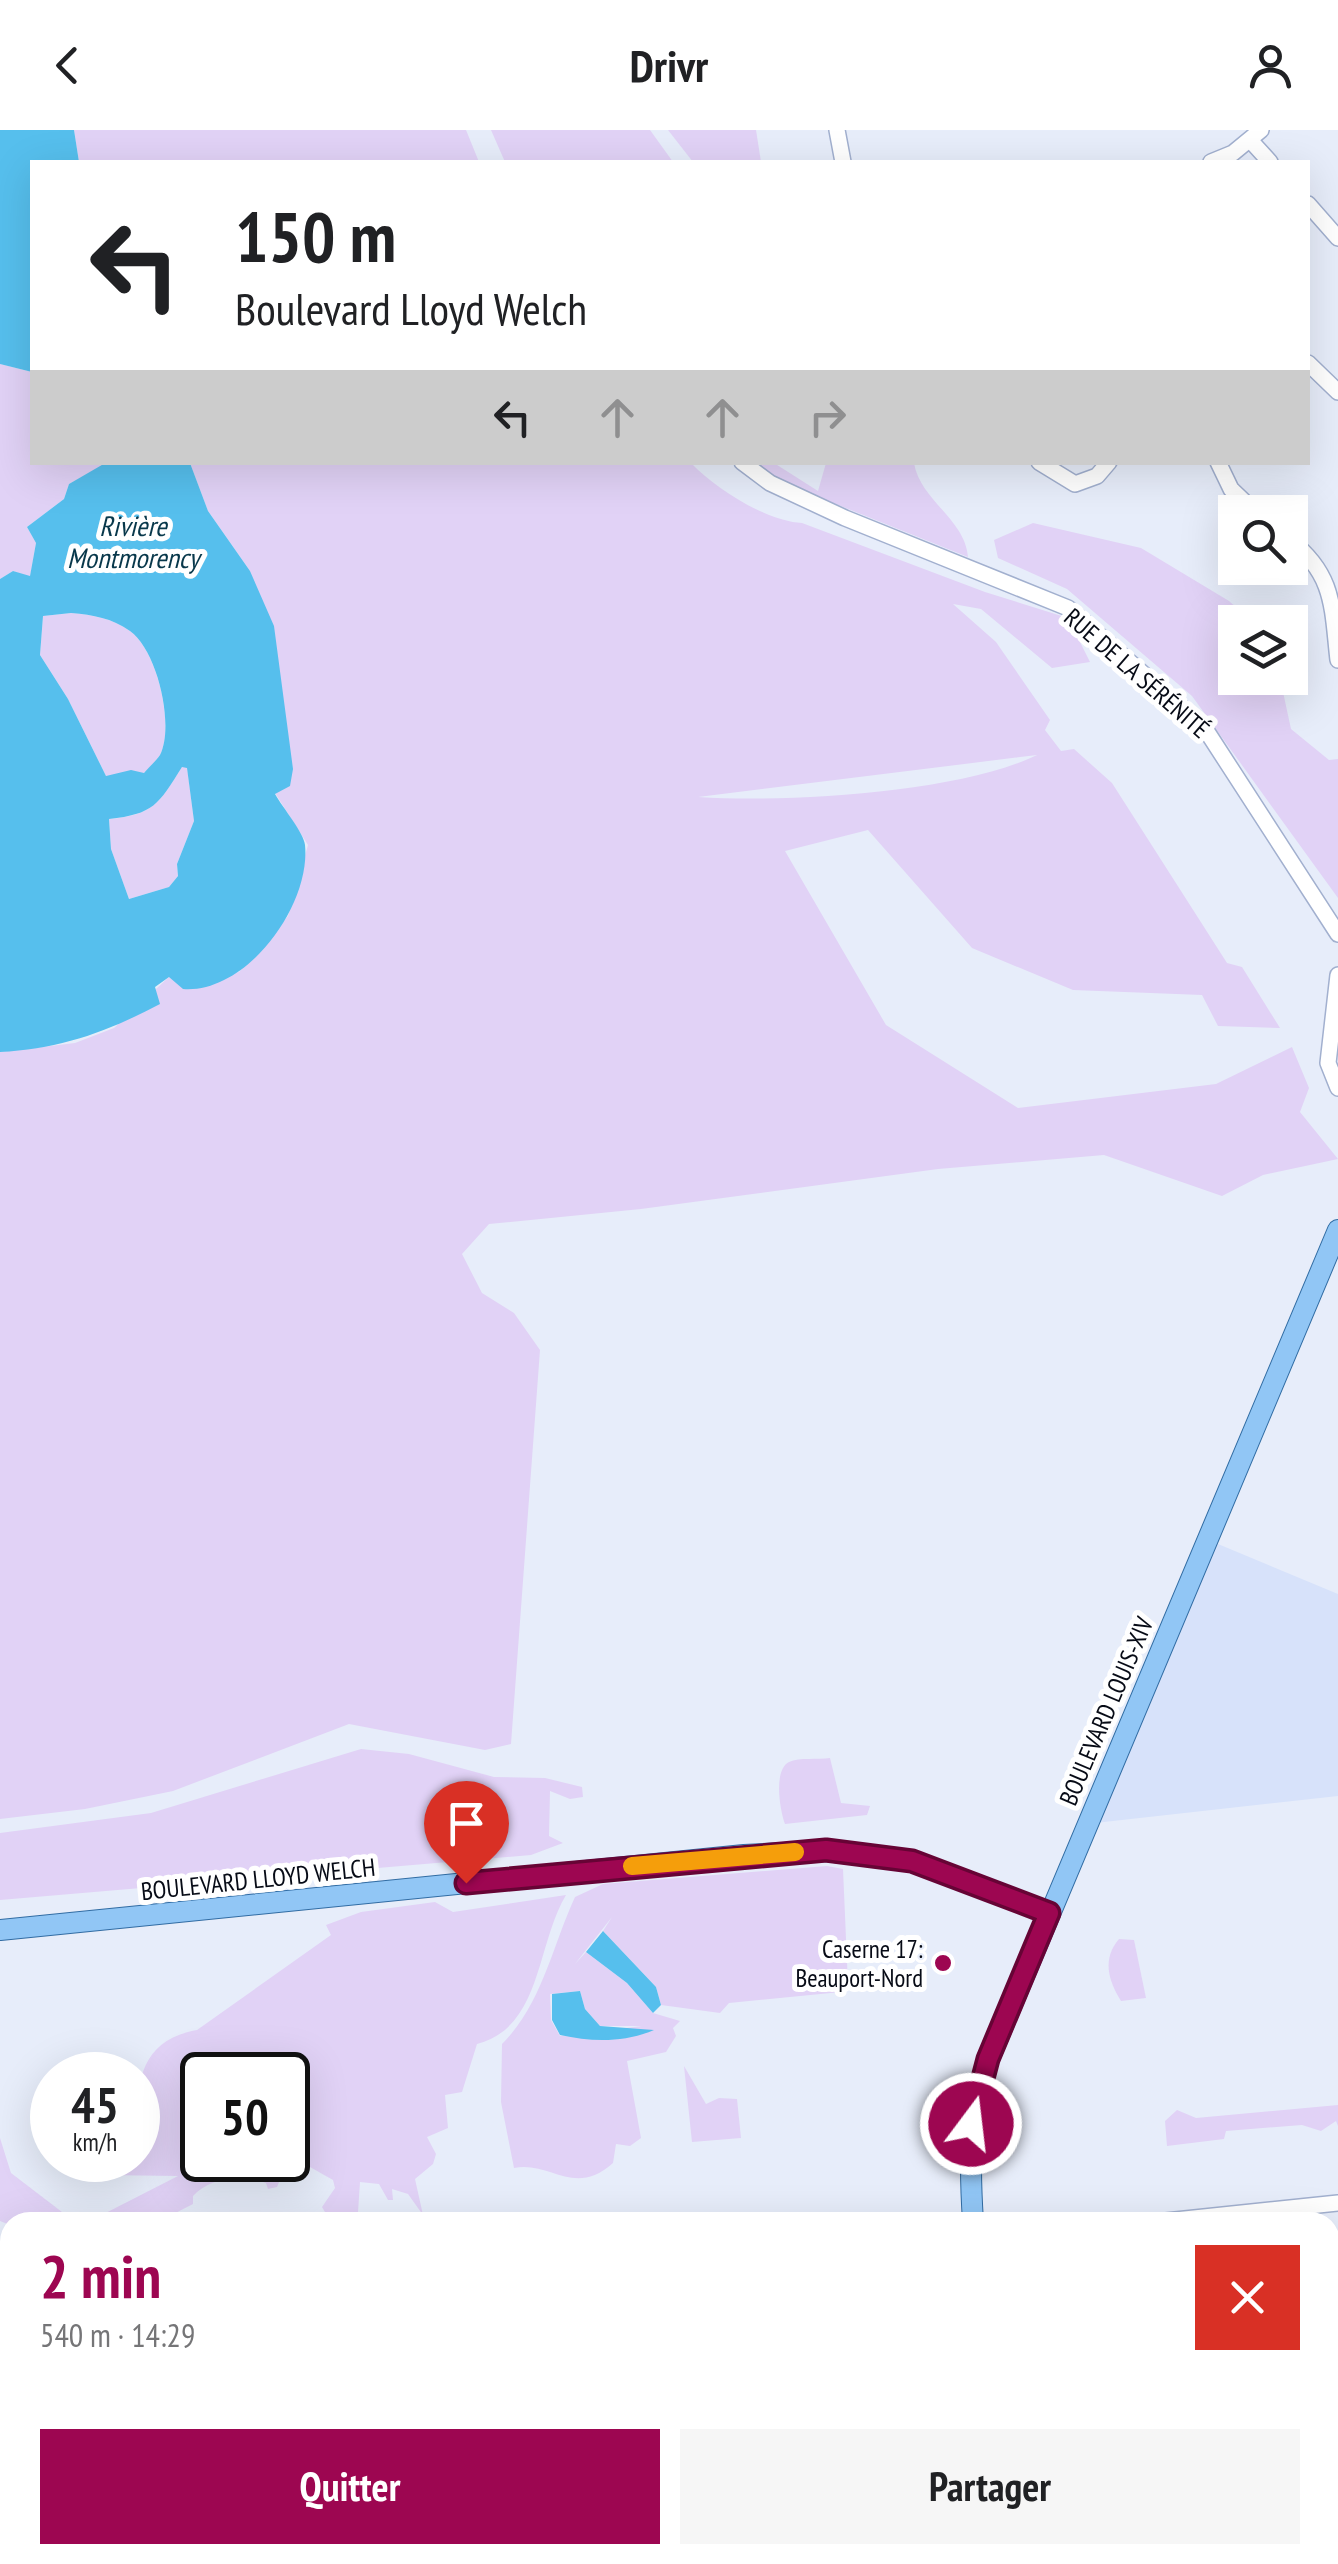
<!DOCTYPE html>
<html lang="fr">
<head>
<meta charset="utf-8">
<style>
	body { margin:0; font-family:"PT Sans Narrow",sans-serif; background:#f6f6f6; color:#202124; height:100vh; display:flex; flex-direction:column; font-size:38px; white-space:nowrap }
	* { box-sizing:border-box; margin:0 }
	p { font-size:32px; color:#757577 }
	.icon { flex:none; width:55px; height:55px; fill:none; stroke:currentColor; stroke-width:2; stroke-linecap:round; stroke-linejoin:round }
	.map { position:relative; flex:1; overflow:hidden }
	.panel { position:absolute; left:0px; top:2082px; width:1340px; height:352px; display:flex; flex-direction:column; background:#fff; border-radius:30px 30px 0 0; box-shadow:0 10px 40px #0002 }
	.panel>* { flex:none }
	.banner { position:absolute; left:30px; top:30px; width:1280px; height:305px; border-radius:0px; box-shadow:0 10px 40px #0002; background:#fff; color:#202124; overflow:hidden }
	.tools { position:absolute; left:1218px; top:365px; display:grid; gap:20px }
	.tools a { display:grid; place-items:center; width:90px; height:90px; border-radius:0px; background:#fff; box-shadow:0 10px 40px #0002; font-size:50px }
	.speed { position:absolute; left:30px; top:1922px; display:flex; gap:20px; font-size:50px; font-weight:700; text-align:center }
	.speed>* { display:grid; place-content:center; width:130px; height:130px; border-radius:50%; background:#fff; box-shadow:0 10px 40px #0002; line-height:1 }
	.speed small { font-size:25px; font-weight:400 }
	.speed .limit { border:5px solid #111; border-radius:15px; background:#fff; color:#111 }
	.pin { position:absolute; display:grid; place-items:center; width:85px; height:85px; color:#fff; margin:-102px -42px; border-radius:50% 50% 50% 0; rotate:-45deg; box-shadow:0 0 10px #0007 }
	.pin .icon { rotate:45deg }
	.me { position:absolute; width:110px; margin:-55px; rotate:15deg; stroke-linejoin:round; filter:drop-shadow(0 0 8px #0008) }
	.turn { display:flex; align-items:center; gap:35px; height:210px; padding:0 40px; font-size:45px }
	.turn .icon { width:130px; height:130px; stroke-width:2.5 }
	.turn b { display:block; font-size:70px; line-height:85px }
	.lanes { display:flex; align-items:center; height:95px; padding:0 40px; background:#0003; justify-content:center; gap:50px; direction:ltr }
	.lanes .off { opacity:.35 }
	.round { display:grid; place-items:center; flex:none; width:105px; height:105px; border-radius:0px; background:#f6f6f6 }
	.headline { display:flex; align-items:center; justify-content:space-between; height:170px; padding:0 40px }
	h1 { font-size:60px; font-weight:700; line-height:75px; color:#9d0651 }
	.action { display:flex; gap:20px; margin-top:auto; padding:20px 40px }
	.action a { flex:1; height:115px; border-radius:0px; background:#9d0651; color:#fff; font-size:40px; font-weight:700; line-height:115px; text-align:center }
	.action a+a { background:#f6f6f6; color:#202124 }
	header { display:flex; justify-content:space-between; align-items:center; height:130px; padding:0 40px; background:#fff; font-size:45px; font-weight:700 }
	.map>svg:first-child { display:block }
</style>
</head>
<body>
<header><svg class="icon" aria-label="back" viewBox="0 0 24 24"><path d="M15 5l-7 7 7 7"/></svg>Drivr<svg class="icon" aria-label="person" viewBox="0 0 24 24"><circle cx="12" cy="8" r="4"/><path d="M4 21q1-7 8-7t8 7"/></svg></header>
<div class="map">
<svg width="1338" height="2434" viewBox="0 0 1338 2434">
	<rect width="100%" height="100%" fill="#e7edfa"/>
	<g fill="#d7e2fa">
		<path d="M 1206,1409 L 1338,1464 L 1338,1666 L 1086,1694 Z"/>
		<path d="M 881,2425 L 1127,2425 L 1071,2434 L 883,2434 Z"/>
	</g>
	<g fill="#e1d2f6" fill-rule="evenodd">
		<path d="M 74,0 L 466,0 L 479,32 L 79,32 Z"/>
		<path d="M 491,0 L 650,0 L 673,32 L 505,32 Z"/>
		<path d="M 668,0 L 756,0 L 761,32 L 693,32 Z"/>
		<path d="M 0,234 L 32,242 L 32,332 L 107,333 L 69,354 L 64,369 L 27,397 L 36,413 L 30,447 L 13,441 L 0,449 Z"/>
		<path d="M 190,333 L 691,333 C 716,359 766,391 802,393 L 985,462 L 1068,488 L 1090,532 L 1052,538 L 981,479 L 953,474 L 996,512 L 1050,590 L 1045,600 L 1061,621 L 1074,619 L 1112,653 L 1227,833 L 1242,837 L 1280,898 L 1218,896 L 1202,865 L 1073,860 L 972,818 L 868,700 L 785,721 L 886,895 L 1018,978 L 1216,954 L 1292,917 L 1309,958 L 1300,982 L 1338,1029 L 1263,1045 L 1222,1066 L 1104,1025 L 938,1039 L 641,1079 L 489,1094 L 462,1124 L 482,1163 L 514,1183 L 540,1220 L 511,1614 L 485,1620 L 349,1594 L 173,1661 L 85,1679 L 0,1689 L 0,922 L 75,913 L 114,898 L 170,846 L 178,851 L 239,842 L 288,786 L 308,715 L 275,663 L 280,657 L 250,441 L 208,381 ZM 1037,625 C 959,663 787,673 698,667 Z"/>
		<path d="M 754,333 L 774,333 L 818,361 L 826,333 L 914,333 C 920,370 965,389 968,427 L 776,350 Z"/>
		<path d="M 1033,393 L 1141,418 L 1229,471 L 1253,492 L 1235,492 L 1235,548 L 1280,548 L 1291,599 L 1329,630 L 1338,629 L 1338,768 L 1192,566 L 1067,459 L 998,428 L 994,410 Z"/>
		<path d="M 71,483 C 94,485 111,488 130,501 C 157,520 175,596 160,625 C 156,631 149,638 144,643 L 106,646 L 68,569 L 40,525 L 43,486 Z"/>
		<path d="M 182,637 L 187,637 L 194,691 L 177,734 L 178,746 L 169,757 L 129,769 L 111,719 L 109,689 C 154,685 159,673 182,637 Z"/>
		<path d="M 361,1619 L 409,1624 L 494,1647 L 545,1648 L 582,1657 L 583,1667 L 570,1669 L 550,1661 L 549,1706 L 563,1713 L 531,1725 L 0,1770 L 0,1703 L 151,1683 Z"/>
		<path d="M 830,1628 L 841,1673 L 870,1676 L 867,1685 L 785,1694 C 780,1681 773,1640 789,1632 C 799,1627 819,1630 830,1628 Z"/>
		<path d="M 827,1736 L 843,1739 L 848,1855 L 841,1862 L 729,1873 L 720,1883 L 661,1875 L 656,1857 L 603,1801 L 612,1787 L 575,1834 L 586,1822 L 627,1853 L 653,1883 L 680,1891 L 673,1898 L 676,1906 L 666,1922 L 627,1931 L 641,2008 L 630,2016 L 616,2014 L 613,2033 C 574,2068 551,2031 514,2038 L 501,1972 L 502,1914 C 542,1874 552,1817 575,1767 L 603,1754 ZM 580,1861 L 585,1879 L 600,1896 L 642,1896 L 560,1906 L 551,1890 L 550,1864 Z"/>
		<path d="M 566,1765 C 536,1815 542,1897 477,1914 L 462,1962 L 445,1965 L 448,1998 L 427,2007 L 436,2024 L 433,2034 L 415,2049 L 423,2085 L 408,2064 L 392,2059 L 393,2070 L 388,2070 L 379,2054 L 360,2052 L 358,2082 L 343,2087 L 336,2082 L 329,2089 L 322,2077 L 335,2058 L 333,2050 L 310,2037 L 285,2037 L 277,2057 L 268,2059 L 266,2053 C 242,2044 210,2047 193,2066 L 193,2074 L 158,2092 L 88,2092 L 178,2046 L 102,2045 L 109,2030 L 138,2030 C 138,1975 126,1913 197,1900 L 331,1805 L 326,1795 L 361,1782 L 435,1772 L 453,1782 ZM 202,1945 L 288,1945 L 288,2030 L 202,2030 Z"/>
		<path d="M 1119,1809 L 1134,1810 L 1146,1868 L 1121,1871 C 1108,1850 1102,1829 1119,1809 Z"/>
		<path d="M 684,1936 L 706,1974 L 719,1968 L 737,1969 L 741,2008 L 692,2012 Z"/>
		<path d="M 1338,1975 L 1338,1996 L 1336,1991 L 1321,2001 L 1302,1995 L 1226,2001 L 1224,2009 L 1167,2016 L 1165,1991 L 1177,1980 L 1196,1988 Z"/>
		<path d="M 0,2008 L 11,2043 L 75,2092 L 10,2095 L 0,2091 Z"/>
	</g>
	<g fill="#56bfed" fill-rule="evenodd">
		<path d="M 0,0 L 74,0 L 79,32 L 32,32 L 32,242 L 0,234 Z"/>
		<path d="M 107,332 L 190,333 L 208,381 L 250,441 L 274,496 L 293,639 L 290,656 L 275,664 C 283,678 304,703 305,715 C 311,776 246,864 183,859 L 169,847 L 155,857 L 160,874 C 107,902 60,919 0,922 L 0,449 L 13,441 L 30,446 L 36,413 L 27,397 L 64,369 L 69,354 ZM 71,483 C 94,485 111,488 130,501 C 157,520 175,595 160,625 C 156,631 149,637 144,643 L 131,640 L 106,646 L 68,569 L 40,525 L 43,486 ZM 182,637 L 187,638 L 194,691 L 177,734 L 178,746 L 169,757 L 129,769 L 111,719 L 109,689 C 154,684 158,675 182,637 Z"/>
		<path d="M 603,1801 L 656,1857 L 661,1875 L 653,1883 L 627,1853 L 586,1822 Z"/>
		<path d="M 580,1861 L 585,1879 L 600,1896 L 654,1900 C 623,1913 592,1912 560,1905 L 552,1890 L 552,1864 Z"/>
	</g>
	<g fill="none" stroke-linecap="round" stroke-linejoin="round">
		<g stroke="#a2b0cf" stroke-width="18">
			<g id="minor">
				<path d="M 837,0 L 843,32"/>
				<path d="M 1250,10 L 1270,32"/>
				<path d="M 1211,32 L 1233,23 L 1261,0"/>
				<path d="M 1308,74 L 1338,108"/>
				<path d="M 1308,233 L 1338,262"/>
				<path d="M 742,332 L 770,353 L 845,388 L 1068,478 L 1204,597 L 1338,804"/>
				<path d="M 1039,332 L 1075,354 L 1097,346 L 1109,332"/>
				<path d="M 1218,332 L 1231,359 L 1255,382"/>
				<path d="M 1290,410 C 1335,445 1332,478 1338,530"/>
				<path d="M 1338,845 L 1328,933 L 1338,958"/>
				<path d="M 1156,2092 L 1338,2073"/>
				<path d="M 0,2230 L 10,2229"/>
				<path d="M 1330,2236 L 1338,2234"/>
				<path d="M 1330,2389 L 1338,2399"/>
				<path d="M 0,2403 L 10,2402"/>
				<path d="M 511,2425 L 512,2434"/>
				<path d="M 867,2426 L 868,2434"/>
			</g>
		</g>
		<g stroke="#316ca3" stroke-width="22">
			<g id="major">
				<path d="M 0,1800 L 744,1725 L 826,1721 L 911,1731 L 1049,1783"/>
				<path d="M 973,2092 C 969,2029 969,1990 989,1929 L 1338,1100"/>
				<path d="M 996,2425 L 996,2434"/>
			</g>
		</g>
		<use href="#minor" stroke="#fff" stroke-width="15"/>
		<use href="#major" stroke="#91c6f5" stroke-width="20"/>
	</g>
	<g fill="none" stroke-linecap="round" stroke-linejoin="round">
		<g stroke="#660435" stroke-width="25">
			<path id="route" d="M 466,1753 L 826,1720 L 912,1731 L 1049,1783 L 988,1929 L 971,1994"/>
		</g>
		<use href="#route" stroke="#9d0651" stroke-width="18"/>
		<path stroke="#f59e0b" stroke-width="18" d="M 632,1736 L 795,1722"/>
	</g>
	<circle fill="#9d0651" stroke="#fff" stroke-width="4" cx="943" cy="1833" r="10"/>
	<g text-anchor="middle" stroke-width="10" stroke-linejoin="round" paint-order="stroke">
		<g font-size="25" fill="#070b16" stroke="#fff">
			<text transform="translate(1137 543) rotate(41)" y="9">RUE DE LA SÉRÉNITÉ</text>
			<text transform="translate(1106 1581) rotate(-67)" y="9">BOULEVARD LOUIS-XIV</text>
			<text transform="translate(258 1749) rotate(-6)" y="9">BOULEVARD LLOYD WELCH</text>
		</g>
		<g font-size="25" fill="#070b16" stroke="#fff" text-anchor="end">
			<text x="923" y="1828">Caserne 17:<tspan x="923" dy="29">Beauport-Nord</tspan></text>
		</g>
		<g font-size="28" font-style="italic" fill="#08384b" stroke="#fff">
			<text x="133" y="406">Rivière<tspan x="133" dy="32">Montmorency</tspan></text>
		</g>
	</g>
</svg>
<div class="tools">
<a><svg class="icon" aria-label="search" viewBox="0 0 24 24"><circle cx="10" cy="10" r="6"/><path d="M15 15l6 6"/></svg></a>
<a><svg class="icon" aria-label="layers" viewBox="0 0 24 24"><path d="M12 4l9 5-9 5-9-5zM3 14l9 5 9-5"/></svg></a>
</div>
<div class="speed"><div>45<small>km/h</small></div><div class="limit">50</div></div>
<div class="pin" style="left:466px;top:1753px;background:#d93025"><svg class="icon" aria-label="arrive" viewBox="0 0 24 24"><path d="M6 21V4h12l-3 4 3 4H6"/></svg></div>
<svg class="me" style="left:971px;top:1994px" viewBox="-20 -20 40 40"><circle r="17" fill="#9d0651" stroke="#fff" stroke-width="3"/><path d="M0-11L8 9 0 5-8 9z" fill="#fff"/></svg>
<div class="banner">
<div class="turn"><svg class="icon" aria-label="left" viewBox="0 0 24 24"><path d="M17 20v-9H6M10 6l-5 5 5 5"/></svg><div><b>150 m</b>Boulevard Lloyd Welch</div></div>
<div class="lanes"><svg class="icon" aria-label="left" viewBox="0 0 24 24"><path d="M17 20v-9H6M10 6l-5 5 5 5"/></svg><svg class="icon off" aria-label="ahead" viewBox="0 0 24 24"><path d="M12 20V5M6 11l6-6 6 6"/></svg><svg class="icon off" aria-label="ahead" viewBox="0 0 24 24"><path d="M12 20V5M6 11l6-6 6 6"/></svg><svg class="icon off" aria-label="right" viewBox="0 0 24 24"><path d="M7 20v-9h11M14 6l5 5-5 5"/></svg></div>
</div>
<section class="panel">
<div class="headline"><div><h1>2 min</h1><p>540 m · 14:29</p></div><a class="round" style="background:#d93025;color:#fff"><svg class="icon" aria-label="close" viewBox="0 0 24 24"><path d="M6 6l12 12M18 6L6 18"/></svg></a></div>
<div class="action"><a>Quitter</a><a>Partager</a></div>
</section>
</div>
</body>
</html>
